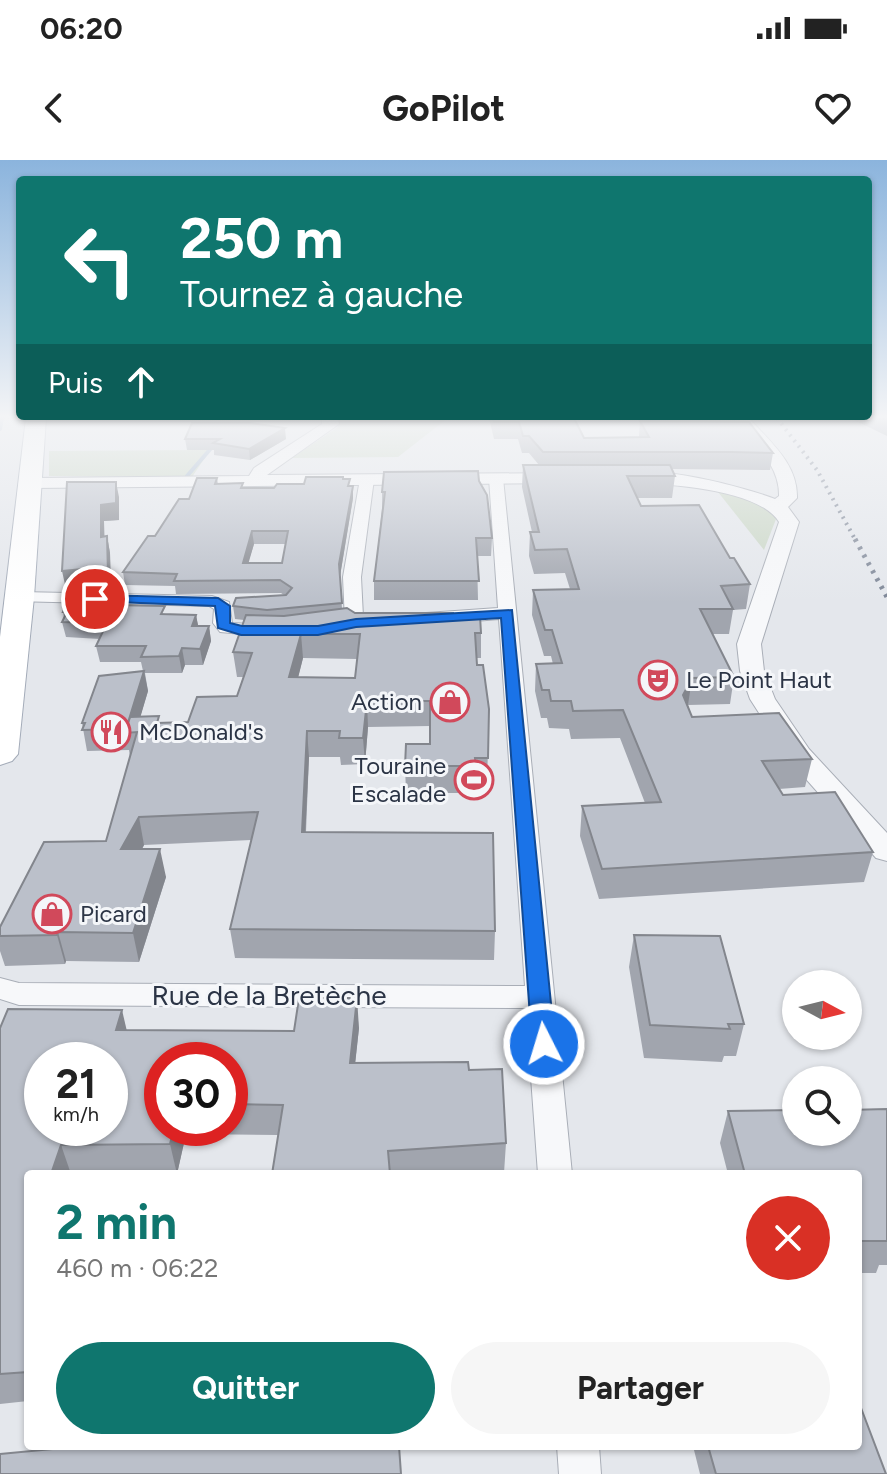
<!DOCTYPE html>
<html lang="fr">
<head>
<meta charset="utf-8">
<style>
	body { margin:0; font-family:Figtree,sans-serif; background:#f6f6f6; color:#222; height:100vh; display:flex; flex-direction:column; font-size:30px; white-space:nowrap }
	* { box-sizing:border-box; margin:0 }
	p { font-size:26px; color:#767676 }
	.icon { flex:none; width:44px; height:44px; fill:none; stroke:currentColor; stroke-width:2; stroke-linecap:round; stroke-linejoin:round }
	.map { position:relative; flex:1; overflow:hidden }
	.side { position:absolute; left:24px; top:1010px; width:838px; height:280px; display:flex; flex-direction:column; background:#fff; border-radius:8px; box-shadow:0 2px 6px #0004 }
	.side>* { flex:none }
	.top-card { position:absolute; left:16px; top:16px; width:856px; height:244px; border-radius:8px; box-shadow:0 2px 6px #0004; background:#0f766e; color:#fff; overflow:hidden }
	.needle { width:52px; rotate:97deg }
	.controls { position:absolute; left:782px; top:810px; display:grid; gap:16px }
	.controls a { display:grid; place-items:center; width:80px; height:80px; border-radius:50%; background:#fff; box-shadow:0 2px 6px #0004; font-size:40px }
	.speed { position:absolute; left:24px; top:882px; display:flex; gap:16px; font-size:40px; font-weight:700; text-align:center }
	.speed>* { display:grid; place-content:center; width:104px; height:104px; border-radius:50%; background:#fff; box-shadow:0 2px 6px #0004; line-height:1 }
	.speed small { font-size:20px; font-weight:400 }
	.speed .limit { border:12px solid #d22; background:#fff; color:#111 }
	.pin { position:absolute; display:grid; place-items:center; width:68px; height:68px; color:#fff; margin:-34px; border:4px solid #fff; border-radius:50%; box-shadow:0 2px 8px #0007 }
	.me { position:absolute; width:88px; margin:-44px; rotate:355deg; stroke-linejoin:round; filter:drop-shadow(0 0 6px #0008) }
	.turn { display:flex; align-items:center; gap:28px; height:168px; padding:0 32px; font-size:36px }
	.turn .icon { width:104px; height:104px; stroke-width:2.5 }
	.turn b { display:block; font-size:56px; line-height:68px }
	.then { display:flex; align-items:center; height:76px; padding:0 32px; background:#0003; gap:16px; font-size:30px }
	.round { display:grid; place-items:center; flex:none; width:84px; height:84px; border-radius:42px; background:#f6f6f6 }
	.summary { display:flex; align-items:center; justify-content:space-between; height:136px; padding:0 32px }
	h1 { font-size:48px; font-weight:700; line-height:60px; color:#0f766e }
	.cta { display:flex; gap:16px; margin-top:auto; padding:16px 32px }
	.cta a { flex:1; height:92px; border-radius:48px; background:#0f766e; color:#fff; font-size:32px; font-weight:700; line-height:92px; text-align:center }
	.cta a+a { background:#f6f6f6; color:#222 }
	.status { display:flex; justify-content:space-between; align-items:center; height:56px; padding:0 40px; background:#fff; direction:ltr }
	.status svg { height:22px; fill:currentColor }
	header { display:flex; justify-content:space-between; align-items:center; height:104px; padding:0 32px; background:#fff; font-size:36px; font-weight:700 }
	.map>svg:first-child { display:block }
</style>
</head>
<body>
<div class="status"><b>06:20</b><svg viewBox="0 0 49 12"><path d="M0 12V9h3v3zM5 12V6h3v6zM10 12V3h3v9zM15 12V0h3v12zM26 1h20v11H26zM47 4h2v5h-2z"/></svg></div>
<header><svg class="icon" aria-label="back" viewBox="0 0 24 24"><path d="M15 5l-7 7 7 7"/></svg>GoPilot<svg class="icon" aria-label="heart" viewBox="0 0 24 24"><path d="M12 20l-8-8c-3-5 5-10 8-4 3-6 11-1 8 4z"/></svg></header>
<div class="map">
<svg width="887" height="1314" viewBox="0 0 887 1314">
	<rect width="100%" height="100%" fill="#e4e7ec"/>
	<g fill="#c9d6c5">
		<path d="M 339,258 L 448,258 L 398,297 L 292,298 L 338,267 Z"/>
		<path d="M 221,274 L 192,317 L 49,316 L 49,291 L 206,290 Z"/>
		<path d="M 718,332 L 757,342 L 778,354 L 764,390 Z"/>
	</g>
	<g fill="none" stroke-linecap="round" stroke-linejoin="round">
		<g stroke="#9fb4cc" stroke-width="4">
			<path d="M 0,269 L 2,258"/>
			<path d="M 187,316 L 213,286"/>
		</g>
		<g stroke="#a9aeb7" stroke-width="2">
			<g id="minor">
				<path d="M 496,314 L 503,318 L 572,1014 L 538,1014 L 526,848 L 19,845 L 0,839 L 0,818 L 19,823 L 525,826 L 499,459 L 426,465 L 417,459 L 426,453 L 498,448 L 489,318 Z"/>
				<path d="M 367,315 L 374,319 L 361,417 L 363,457 L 384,459 L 386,463 L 384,467 C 372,470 353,471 345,462 L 343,417 L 360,319 Z"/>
				<path d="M 20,432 L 212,436 L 229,442 L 232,463 L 274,465 L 283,471 L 274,477 L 220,472 L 213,463 L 214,449 L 209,446 L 14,441 L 11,437 Z"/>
				<path d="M 557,1286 L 599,1286 L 601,1314 L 559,1314 Z"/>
			</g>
		</g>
		<g stroke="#a9aeb7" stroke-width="2">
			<g id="tertiary">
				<path d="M 322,258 L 338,258 L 339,264 L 267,315 L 564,313 L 573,318 L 564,323 L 31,328 L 22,323 L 31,318 L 249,316 L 254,308 L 322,264 Z"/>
				<path d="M 733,258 L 749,258 C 770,282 798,304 797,338 L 788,347 L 799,362 L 761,484 L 764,511 L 775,539 L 809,589 L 887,673 L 887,701 L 876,698 L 790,601 L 750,539 L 740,511 L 737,484 L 779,362 C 760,330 671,324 636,323 L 627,318 C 646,300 750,329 775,339 L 779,336 C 780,303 751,282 733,258 Z"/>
			</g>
		</g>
		<g stroke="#a3abb8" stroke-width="2">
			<path id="primary" d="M 26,258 L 46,258 L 34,437 L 18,594 L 12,601 L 0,605 L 0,477 Z"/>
		</g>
		<use href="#minor" fill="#f7f8fa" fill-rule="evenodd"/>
		<use href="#tertiary" fill="#f7f8fa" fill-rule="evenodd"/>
		<use href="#primary" fill="#fff" fill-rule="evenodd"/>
		<path stroke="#7d8696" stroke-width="4" stroke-dasharray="2 5" stroke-linecap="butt" d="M 777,258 L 817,310 L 856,381"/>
		<path stroke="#7d8696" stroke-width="5" stroke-dasharray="3 6" stroke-linecap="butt" d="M 855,379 L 887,437"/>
	</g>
	<g fill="#a1a5ae" fill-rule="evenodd">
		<path d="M 489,258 L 574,258 L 584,278 L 639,277 L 640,261 L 773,293 L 770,310 L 672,309 L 675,316 L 672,338 L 637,338 L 641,346 L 730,398 L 750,424 L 746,449 L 733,450 L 729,474 L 712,474 L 734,517 L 730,544 L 688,545 L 692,557 L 812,599 L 805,627 L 779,629 L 783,635 L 873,692 L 864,722 L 599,739 L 580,676 L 582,646 L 645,643 L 620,578 L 571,579 L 569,569 L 549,568 L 547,558 L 541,558 L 535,531 L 536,504 L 553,504 L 551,496 L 544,496 L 532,455 L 533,430 L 570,429 L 565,413 L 534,414 L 529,396 L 530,372 L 532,372 L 522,327 L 523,305 L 539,305 L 529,293 L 522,293 L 518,279 L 494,279 Z"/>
		<path d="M 850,258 L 887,258 L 887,276 Z"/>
		<path d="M 185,279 L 286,279 L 250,300 L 214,295 L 214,290 L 187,290 Z"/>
		<path d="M 217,318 L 218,324 L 243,328 L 274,328 L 343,319 L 350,326 L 353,326 L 353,338 L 340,416 L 342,449 L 355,453 L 453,456 L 481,473 L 481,498 L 476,498 L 477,505 L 489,549 L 487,625 L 476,625 L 475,633 L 406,633 L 405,606 L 430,584 L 430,566 L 368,567 L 365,604 L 341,605 L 340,597 L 309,597 L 306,672 L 495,771 L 494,800 L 235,798 L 230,769 L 251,680 L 144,685 L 142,689 L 166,717 L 139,802 L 66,801 L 65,804 L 5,806 L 0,791 L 0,767 L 106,681 L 130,597 L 129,590 L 87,591 L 82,563 L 143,511 L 141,502 L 100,502 L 96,486 L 100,479 L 66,477 L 62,462 L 64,458 L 63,452 L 84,431 L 83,427 L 66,429 L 67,322 L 119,337 L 119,360 L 104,361 L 104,377 L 107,376 L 110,393 L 111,432 L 121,432 L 123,445 L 166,454 L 196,455 L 198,466 L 209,466 L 211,481 L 203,505 L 185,505 L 182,513 L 145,513 L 148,531 L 140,557 L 160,563 L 188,562 L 237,536 L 243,517 L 237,517 L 233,492 L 244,460 L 235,459 L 233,446 L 284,435 L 281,433 L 176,434 L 175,426 L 125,425 L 123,412 L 155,376 L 189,339 ZM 254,384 L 286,384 L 282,403 L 248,403 ZM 303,498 L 357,499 L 355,518 L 298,517 Z"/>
		<path d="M 479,321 L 492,378 L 491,396 L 477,396 L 478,440 L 374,440 L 374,421 L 382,349 L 382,332 Z"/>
		<path d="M 634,775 L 744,864 L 736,896 L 724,896 L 722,902 L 644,898 L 629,807 Z"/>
		<path d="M 0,868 L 127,871 L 294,871 L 359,868 L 355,903 L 469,910 L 506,983 L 504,1013 L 272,1014 L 278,975 L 186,974 L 177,1014 L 28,1014 L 28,1241 L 0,1244 ZM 162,900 L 230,900 L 230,968 L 162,968 Z"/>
		<path d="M 887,949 L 887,1105 L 879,1105 L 876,1113 L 858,1113 L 858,1014 L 728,1014 L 720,983 L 728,951 Z"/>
		<path d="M 693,1286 L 858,1286 L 886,1314 L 700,1314 Z"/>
	</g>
	<g fill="#83868d">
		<path d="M 285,268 L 286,279 L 250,300 L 249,289 Z"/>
		<path d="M 116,322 L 119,337 L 119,360 L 104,361 L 105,394 L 101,377 L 101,345 Z"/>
		<path d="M 353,326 L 353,338 L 340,416 L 339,404 Z"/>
		<path d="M 252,371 L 254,384 L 245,415 L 243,403 Z"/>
		<path d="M 107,376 L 110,393 L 111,432 L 108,414 Z"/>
		<path d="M 83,409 L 80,413 L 83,427 L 66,429 L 62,411 Z"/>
		<path d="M 121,432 L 124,447 L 114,445 Z"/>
		<path d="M 196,455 L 199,470 L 192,466 Z"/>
		<path d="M 209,466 L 211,481 L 203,505 L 200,489 Z"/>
		<path d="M 301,474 L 303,498 L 292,542 L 289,517 Z"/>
		<path d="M 182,488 L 185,505 L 182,513 L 179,496 Z"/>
		<path d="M 144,511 L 148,531 L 136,572 L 126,569 Z"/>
		<path d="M 692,518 L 688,545 L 683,535 Z"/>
		<path d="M 367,541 L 368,567 L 365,604 L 363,578 Z"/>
		<path d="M 307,571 L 309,597 L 304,700 L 302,672 Z"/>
		<path d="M 139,657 L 144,685 L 127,717 L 121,689 Z"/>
		<path d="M 160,689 L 166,717 L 139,802 L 133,773 Z"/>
		<path d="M 58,772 L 66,801 L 65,804 L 57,775 Z"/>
		<path d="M 357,838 L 359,868 L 352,933 L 350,903 Z"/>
		<path d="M 122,850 L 129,880 L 116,870 Z"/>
		<path d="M 174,968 L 185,968 L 186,974 L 177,1014 L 170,984 Z"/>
		<path d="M 61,985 L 71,1014 L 51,1014 Z"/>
	</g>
	<g fill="#bbc0ca" stroke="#83868d" stroke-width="2" fill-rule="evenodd">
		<path d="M 493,258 L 574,258 L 584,278 L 649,277 L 640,261 L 749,262 L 773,293 L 731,292 L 543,292 L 529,276 L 523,276 L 519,262 L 494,262 Z"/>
		<path d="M 192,263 L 250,263 L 285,268 L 249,289 L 213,283 L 220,279 L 185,279 Z"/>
		<path d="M 523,305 L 670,305 L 675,316 L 627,316 L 641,346 L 699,345 L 730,398 L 734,398 L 750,424 L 721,426 L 733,449 L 700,449 L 734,517 L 692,518 L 683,535 L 692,557 L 779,553 L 812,599 L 762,601 L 783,635 L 835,632 L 873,692 L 602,709 L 582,646 L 661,642 L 623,550 L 573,551 L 571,541 L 551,541 L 549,530 L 542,530 L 536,504 L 562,503 L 552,470 L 545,470 L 533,430 L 579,429 L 567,389 L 535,390 L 530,372 L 539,372 Z"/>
		<path d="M 478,311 L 479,321 L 487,335 L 492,378 L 476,378 L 479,421 L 374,421 L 385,332 L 382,332 L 384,312 Z"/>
		<path d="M 306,317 L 343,317 L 343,319 L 350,319 L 348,326 L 353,326 L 339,404 L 342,443 L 267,450 L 233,446 L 236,438 L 286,435 L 292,428 L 280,420 L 174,421 L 177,414 L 123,412 L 148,376 L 155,376 L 179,339 L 189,339 L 197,318 L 217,318 L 215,324 L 243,323 L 241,328 L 274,328 L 277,324 L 304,324 ZM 252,371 L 288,371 L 282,403 L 243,403 Z"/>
		<path d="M 67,322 L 116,322 L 116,343 L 101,345 L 101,377 L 107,376 L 108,414 L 80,413 L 83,409 L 62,411 Z"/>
		<path d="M 73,431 L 121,432 L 114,445 L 165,446 L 161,454 L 196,455 L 192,466 L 209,466 L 200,489 L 182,488 L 179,496 L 141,497 L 146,486 L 96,486 L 107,463 L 62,462 L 67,452 L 63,452 Z"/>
		<path d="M 347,448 L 355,453 L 453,453 L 453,456 L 480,456 L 481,473 L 475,473 L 477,505 L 483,505 L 489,549 L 488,598 L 475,598 L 476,606 L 405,606 L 406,584 L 430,584 L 430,541 L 367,541 L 363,578 L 339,578 L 340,571 L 307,571 L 302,672 L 493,673 L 495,771 L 230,769 L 258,652 L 139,657 L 121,689 L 160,689 L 133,773 L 58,772 L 57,775 L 0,776 L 0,767 L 44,682 L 106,681 L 137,572 L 125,573 L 130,557 L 159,556 L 157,563 L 188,562 L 197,537 L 237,536 L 252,493 L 233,492 L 246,455 L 284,456 ZM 301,474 L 360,474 L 355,518 L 289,517 Z"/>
		<path d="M 144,511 L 126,569 L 82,570 L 85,563 L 82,563 L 99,516 Z"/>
		<path d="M 634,775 L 720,776 L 744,864 L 728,864 L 730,869 L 650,865 Z"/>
		<path d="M 299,838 L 357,838 L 350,903 L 468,902 L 469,910 L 502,909 L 506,983 L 388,991 L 390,1014 L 272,1014 L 283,945 L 230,944 L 230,900 L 162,900 L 162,968 L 174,968 L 170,984 L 61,985 L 51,1014 L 28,1014 L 28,1212 L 0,1214 L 0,868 L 8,849 L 122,850 L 116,870 L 294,871 ZM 42,900 L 110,900 L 110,968 L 42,968 Z"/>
		<path d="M 887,949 L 887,1081 L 858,1081 L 858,1014 L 745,1014 L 728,951 L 796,950 L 796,972 L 848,972 L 848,950 Z"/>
		<path d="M 858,1240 L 886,1314 L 716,1314 L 708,1286 L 858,1286 Z"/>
		<path d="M 84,1286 L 399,1286 L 401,1314 L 0,1314 L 0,1294 Z"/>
	</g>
	<linearGradient id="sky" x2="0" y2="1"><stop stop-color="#8bb4dd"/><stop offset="0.58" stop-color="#f3f4f6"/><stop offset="1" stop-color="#f3f4f6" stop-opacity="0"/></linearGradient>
	<rect width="887" height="442" fill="url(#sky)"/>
	<path fill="#1a73e8" stroke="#114b97" stroke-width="2" d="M 95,435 L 218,438 L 230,446 L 230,463 L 242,466 L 318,466 L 356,459 L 512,450 L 555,884 L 552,890 L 544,893 L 535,890 L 532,884 L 501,458 L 356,467 L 318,475 L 241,475 L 218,468 L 215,446 L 91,441 L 89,439 Z"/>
	<defs>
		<g id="theatre-ring" transform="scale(2)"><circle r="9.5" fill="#f4f6f9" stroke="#d1495b" stroke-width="1.5"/><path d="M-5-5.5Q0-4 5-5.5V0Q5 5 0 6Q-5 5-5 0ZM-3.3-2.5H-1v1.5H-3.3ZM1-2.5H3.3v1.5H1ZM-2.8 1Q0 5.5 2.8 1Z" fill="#d1495b"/></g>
		<g id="shop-ring" transform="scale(2)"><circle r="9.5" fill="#f4f6f9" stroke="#d1495b" stroke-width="1.5"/><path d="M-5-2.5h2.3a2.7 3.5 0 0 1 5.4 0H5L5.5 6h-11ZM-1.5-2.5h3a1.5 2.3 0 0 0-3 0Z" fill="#d1495b"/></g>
		<g id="restaurant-ring" transform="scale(2)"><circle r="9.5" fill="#f4f6f9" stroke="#d1495b" stroke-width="1.5"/><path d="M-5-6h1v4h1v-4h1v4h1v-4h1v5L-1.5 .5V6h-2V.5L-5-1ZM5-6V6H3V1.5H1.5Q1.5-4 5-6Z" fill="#d1495b"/></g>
		<g id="stadium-ring" transform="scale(2)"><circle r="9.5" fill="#f4f6f9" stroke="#d1495b" stroke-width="1.5"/><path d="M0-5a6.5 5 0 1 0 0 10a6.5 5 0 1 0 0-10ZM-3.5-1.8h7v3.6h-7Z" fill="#d1495b"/></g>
	</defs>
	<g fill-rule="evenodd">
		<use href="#theatre-ring" x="658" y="520"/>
		<use href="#shop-ring" x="450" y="542"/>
		<use href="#restaurant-ring" x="111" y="572"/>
		<use href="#stadium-ring" x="474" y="620"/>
		<use href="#shop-ring" x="52" y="754"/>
	</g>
	<g text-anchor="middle" stroke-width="6" stroke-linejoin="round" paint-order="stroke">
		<g font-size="24" fill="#2b3445" stroke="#f4f6f9" text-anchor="start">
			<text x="686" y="528">Le Point Haut</text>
			<text x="422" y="550" text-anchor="end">Action</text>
			<text x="139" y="580">McDonald's</text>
			<text x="446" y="614" text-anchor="end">Touraine<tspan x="446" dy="28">Escalade</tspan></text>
			<text x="80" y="762">Picard</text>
		</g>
		<g font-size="28" fill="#2b3445" stroke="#f4f6f9">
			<text x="269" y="845">Rue de la Bretèche</text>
		</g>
	</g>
</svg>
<div class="controls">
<a><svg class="needle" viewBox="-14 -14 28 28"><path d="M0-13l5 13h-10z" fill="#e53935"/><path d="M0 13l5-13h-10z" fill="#767676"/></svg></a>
<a><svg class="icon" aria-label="search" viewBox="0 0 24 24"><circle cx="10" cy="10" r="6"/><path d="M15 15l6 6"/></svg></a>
</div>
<div class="speed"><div>21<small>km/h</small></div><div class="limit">30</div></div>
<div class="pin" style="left:95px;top:439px;background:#d93025"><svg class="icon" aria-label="arrive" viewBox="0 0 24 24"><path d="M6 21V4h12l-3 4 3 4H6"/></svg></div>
<svg class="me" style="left:544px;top:884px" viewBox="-20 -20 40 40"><circle r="17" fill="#1a73e8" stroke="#fff" stroke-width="3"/><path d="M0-11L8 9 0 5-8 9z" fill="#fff"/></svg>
<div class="top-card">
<div class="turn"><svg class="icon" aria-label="left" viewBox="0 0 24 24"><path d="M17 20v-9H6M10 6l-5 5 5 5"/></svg><div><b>250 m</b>Tournez à gauche</div></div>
<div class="then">Puis<svg class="icon" aria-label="ahead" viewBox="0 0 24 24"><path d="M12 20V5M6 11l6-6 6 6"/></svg></div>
</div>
<section class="side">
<div class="summary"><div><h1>2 min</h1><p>460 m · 06:22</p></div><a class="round" style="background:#d93025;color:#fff"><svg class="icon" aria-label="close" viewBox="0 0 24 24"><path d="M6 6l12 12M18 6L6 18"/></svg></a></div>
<div class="cta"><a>Quitter</a><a>Partager</a></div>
</section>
</div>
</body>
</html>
